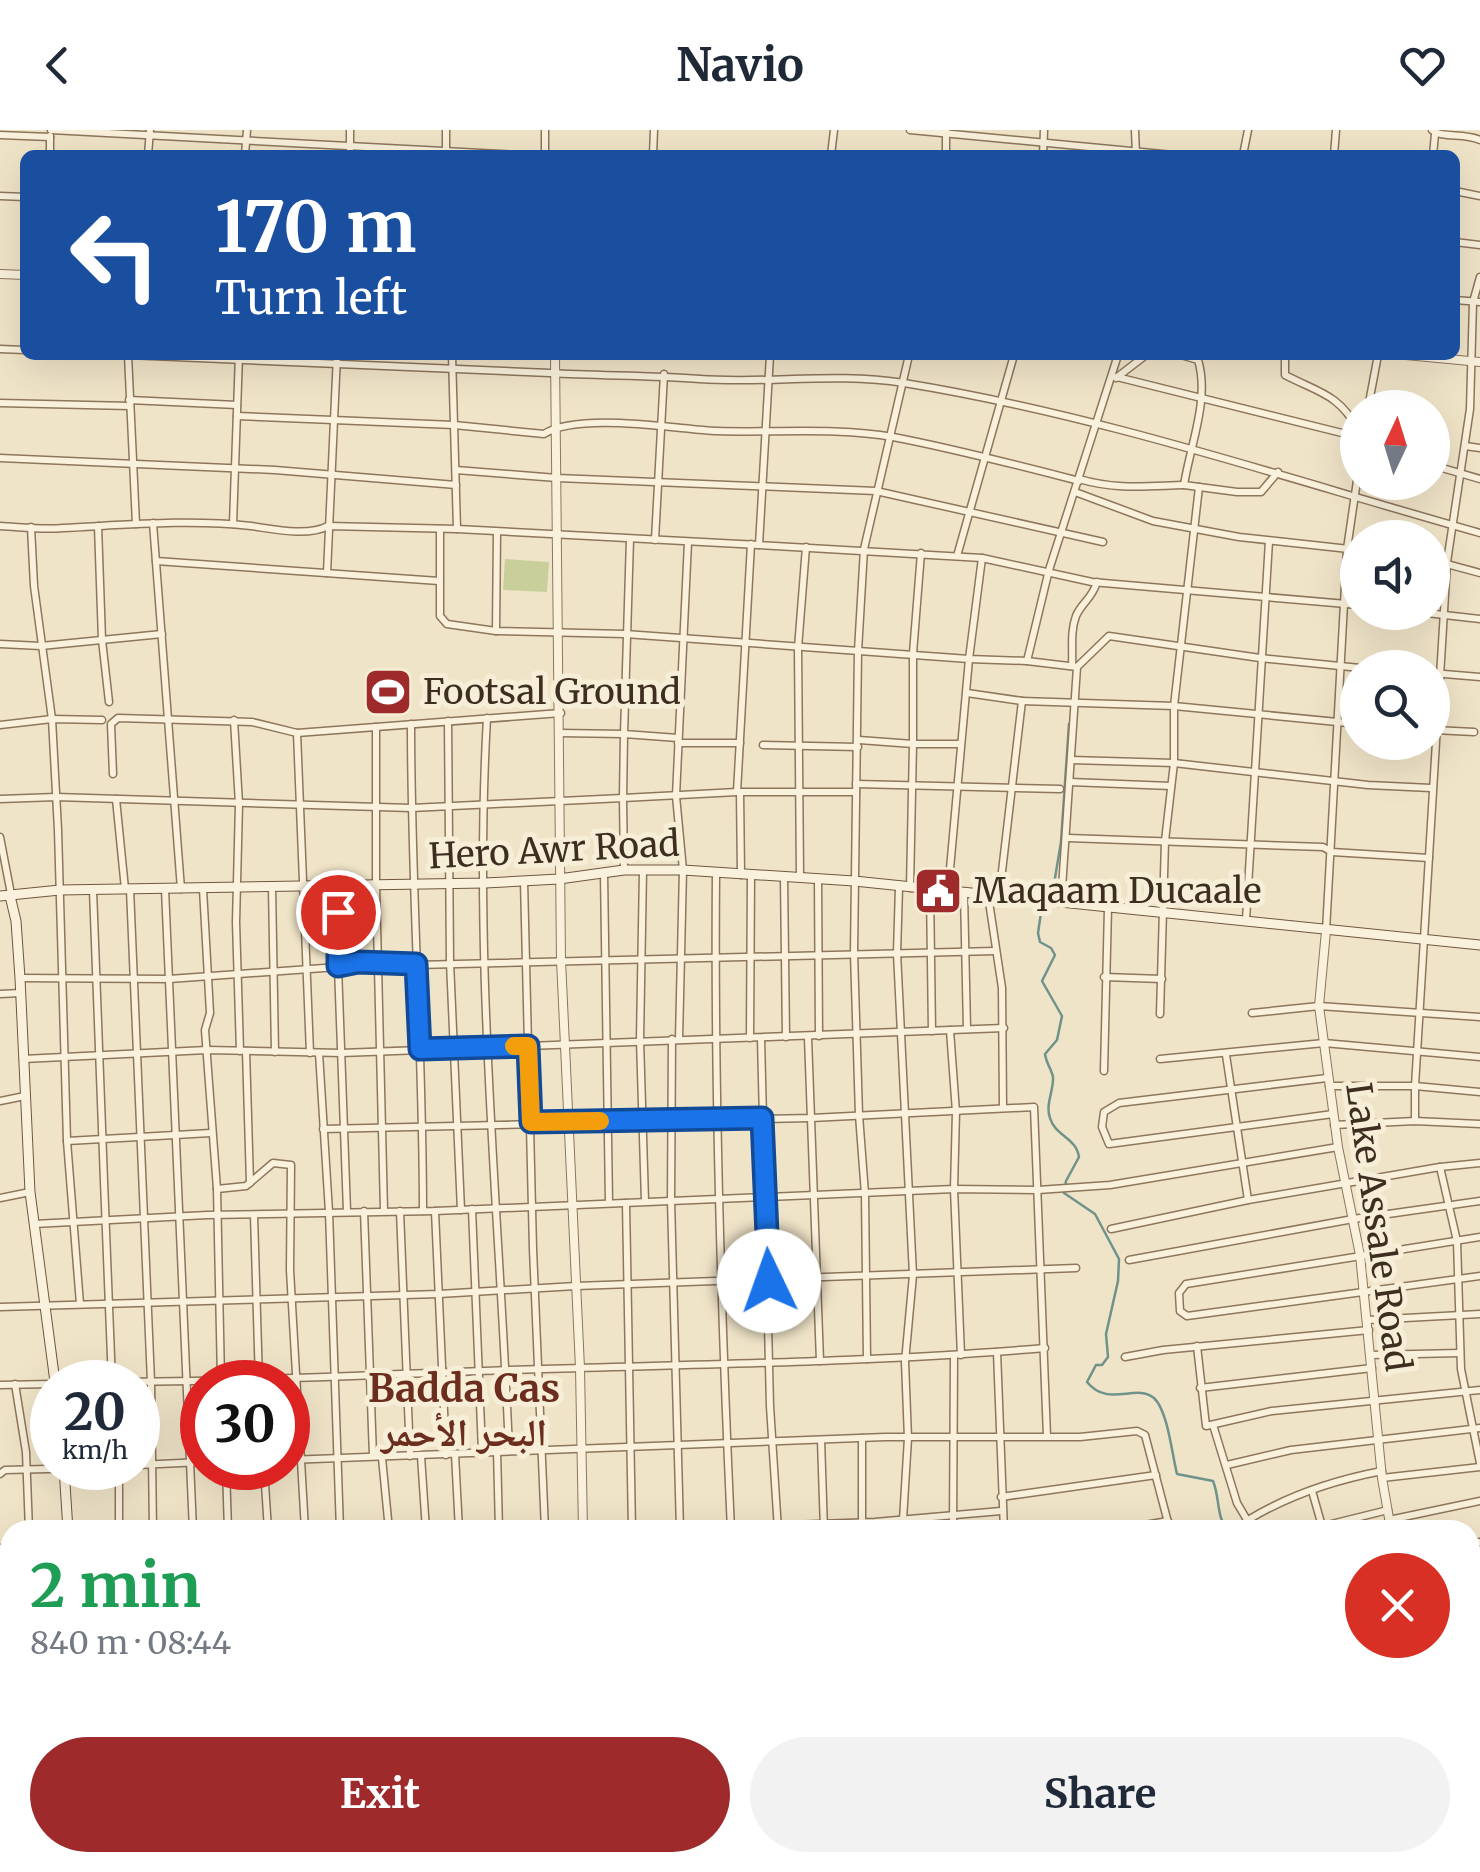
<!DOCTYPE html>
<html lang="en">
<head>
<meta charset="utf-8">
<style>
	body { margin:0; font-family:Merriweather,"Noto Naskh Arabic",serif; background:#f2f2f3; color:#1f2937; height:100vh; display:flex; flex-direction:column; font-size:38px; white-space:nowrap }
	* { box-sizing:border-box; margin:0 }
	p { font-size:32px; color:#747a83 }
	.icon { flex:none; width:55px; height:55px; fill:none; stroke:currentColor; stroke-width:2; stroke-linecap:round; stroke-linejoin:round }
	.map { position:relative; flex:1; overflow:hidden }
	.details { position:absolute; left:0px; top:1390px; width:1480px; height:352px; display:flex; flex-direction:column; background:#fff; border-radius:30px 30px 0 0; box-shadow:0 10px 40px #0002 }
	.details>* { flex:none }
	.top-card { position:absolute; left:20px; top:20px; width:1440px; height:210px; border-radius:15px; box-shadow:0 10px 40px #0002; background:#1a4fa0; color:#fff; overflow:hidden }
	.needle { width:65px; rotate:4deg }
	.tools { position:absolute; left:1340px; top:260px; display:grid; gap:20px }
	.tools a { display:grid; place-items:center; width:110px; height:110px; border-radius:50%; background:#fff; box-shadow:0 10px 40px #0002; font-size:50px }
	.speed { position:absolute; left:30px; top:1230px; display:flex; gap:20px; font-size:50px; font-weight:700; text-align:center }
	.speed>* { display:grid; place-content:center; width:130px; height:130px; border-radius:50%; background:#fff; box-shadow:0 10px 40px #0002; line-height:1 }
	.speed small { font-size:25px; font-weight:400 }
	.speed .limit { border:15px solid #d22; background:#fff; color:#111 }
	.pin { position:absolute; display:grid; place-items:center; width:85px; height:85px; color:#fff; margin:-42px; border:5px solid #fff; border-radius:50%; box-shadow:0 2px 10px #0007 }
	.me { position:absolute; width:110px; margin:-55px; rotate:357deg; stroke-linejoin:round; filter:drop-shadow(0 0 8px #0008) }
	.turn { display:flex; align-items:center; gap:35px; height:210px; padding:0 30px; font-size:45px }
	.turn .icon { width:130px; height:130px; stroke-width:2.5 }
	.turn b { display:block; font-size:70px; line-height:85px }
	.round { display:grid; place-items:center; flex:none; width:105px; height:105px; border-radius:52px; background:#f2f2f3 }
	.headline { display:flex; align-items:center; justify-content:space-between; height:170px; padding:0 30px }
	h1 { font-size:60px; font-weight:700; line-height:75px; color:#1e9e55 }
	.cta { display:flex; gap:20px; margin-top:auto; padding:20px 30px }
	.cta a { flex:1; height:115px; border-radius:60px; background:#9e2a2b; color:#fff; font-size:40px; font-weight:700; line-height:115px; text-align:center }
	.cta a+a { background:#f2f2f3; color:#1f2937 }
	header { display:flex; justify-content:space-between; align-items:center; height:130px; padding:0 30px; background:#fff; font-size:45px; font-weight:700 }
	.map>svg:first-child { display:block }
</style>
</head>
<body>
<header><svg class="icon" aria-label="back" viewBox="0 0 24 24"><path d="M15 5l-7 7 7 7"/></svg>Navio<svg class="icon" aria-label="heart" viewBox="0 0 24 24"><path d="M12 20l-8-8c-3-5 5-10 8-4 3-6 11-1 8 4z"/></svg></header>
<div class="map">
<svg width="1480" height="1742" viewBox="0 0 1480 1742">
	<rect width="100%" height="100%" fill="#f0e4c8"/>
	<g fill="#c9cf9b">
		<path d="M 505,429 L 549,432 L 547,462 L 503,460 Z"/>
		<path d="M 398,543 L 408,573 L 376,582 L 368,551 Z"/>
		<path d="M 981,1733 L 1097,1733 L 1100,1742 L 981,1742 L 976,1735 Z"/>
	</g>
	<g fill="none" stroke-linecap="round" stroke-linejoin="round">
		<g stroke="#6f938a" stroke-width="2.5">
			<path d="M 1044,765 L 1045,759 L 1054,754 L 1061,712 L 1069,594"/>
			<path d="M 1042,776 L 1038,803 L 1040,812 L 1051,818 L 1055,825 L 1042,851 L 1062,886 L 1057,910 L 1045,924 C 1046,933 1052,940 1053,947 C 1054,960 1045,975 1050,988 C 1055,1006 1076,1007 1079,1027 L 1066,1051 L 1064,1063 L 1095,1084 L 1119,1129 L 1118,1151 L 1106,1204 L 1108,1227 L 1102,1235 L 1096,1235 L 1087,1252 C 1108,1278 1136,1253 1154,1268 C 1168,1281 1172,1325 1177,1344 L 1213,1351 C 1220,1368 1216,1385 1227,1400"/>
			<path d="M 1271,1742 L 1272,1732"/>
		</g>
		<g stroke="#8d765c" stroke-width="9">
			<g id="minor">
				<path d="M 51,0 L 517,25"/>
				<path d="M 545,0 L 545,25"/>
				<path d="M 910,0 L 1173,25"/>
				<path d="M 1135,0 L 1136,25"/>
				<path d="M 1432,0 C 1443,9 1463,2 1480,10"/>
				<path d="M 946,1 L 946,25"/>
				<path d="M 0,5 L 50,7"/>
				<path d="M 446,24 L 446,0"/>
				<path d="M 50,25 L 50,6"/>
				<path d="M 148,25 L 150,0"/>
				<path d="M 245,25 L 247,0"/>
				<path d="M 350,25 L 350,0"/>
				<path d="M 653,25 L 654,0"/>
				<path d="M 831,25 L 834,0"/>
				<path d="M 1043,25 L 1044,0"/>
				<path d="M 1243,25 L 1248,0"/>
				<path d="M 1334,25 L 1336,0"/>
				<path d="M 1433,25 L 1435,4"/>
				<path d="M 1455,61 L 1480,66"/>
				<path d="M 0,66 L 25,67"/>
				<path d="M 1455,112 L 1480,115"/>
				<path d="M 1455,170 L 1480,172"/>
				<path d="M 0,219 L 25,220"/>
				<path d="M 128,225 C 268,231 409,237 550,243 C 600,246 650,245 700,249 C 768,254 836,242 904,253 C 1101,285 1288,349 1480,403"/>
				<path d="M 128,225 L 136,394"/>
				<path d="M 452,225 L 457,399"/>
				<path d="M 770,225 L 759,415 L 982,428 L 1092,452 L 1358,475"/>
				<path d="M 1181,225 L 1198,230 C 1210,269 1190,316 1184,355 L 1237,362 L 1261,362 L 1278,342"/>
				<path d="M 1285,225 L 1285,245 C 1320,263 1338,264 1358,299"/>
				<path d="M 1117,247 L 1358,307"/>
				<path d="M 1116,248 L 1146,225"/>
				<path d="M 129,270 L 237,275"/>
				<path d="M 0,273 L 130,276"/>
				<path d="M 1368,278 L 1378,225"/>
				<path d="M 237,286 L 454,295 L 544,304 C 579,282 675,299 717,301 C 775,303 836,297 893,307 C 956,319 1017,335 1079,351"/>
				<path d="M 1465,316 L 1480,318"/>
				<path d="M 0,328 L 275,340 L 456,355"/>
				<path d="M 1432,335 L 1480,349"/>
				<path d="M 456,340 L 557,348 L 876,361 L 1103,412"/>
				<path d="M 1079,349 C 1116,360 1147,356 1184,355"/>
				<path d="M 1199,357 L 1174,576 L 1358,594"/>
				<path d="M 1075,362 L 1153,391 L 1239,407 L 1358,420"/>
				<path d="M 153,393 L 181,759"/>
				<path d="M 233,394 L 239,225"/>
				<path d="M 0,396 C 21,397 42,400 63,398 C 125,395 188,389 251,396 C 273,399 307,407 328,396 L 457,399 L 759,415"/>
				<path d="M 98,396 L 102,510 L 109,572"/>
				<path d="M 31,397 L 34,456 L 52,589 L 58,700 L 67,1011 L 80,1174"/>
				<path d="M 440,399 L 440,486 L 447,494 L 496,501 L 625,504 L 969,529 L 948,761"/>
				<path d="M 630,409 L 624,604 L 678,608"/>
				<path d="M 655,410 L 664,244"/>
				<path d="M 921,423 L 913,523 L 913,614 L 960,614"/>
				<path d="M 957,426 L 1014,225"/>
				<path d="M 982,428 L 969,529 L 1027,531 L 1049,440 L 1118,225"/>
				<path d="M 1432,430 L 1480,443"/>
				<path d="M 156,431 L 439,451"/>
				<path d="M 327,443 L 337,225"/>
				<path d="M 1418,482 L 1480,489"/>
				<path d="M 496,501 L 497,402"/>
				<path d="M 0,514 L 41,516 L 162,504"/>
				<path d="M 1027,531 L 1077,537 L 1109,506 L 1260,528 L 1360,538"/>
				<path d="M 1072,536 C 1073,519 1070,502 1076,486 C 1082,472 1092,469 1097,452"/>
				<path d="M 1432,543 L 1480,547"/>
				<path d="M 967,563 L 1022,571 L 999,767"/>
				<path d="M 1022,571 L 1174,576 L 1174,633 L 1165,711 L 1160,884"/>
				<path d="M 487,588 C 473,831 499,1076 509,1320"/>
				<path d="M 234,590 L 239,674 L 236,792 L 240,921"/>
				<path d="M 448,591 L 450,832 L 461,1080"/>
				<path d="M 411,594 C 411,756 423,919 423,1081"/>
				<path d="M 0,595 L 52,589 L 102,590"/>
				<path d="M 376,597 L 376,755 L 384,1081"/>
				<path d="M 1434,600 L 1474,602"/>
				<path d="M 297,603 L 310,923"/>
				<path d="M 560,603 L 624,604 L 623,668 L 737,662 L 856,662"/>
				<path d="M 859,610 L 913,614 L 910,758"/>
				<path d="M 678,613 L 740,613"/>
				<path d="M 763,615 L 858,617"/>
				<path d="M 1071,630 L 1174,633 L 1368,655 L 1431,658"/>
				<path d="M 113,644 L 111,594 L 118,588 L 252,592 L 297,603 L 561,583"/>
				<path d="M 1070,652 L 1171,656"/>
				<path d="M 856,654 L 1060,659"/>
				<path d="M 737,662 L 751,414"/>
				<path d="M 740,662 L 741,745"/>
				<path d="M 0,669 L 56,667 L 411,678 L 623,668 L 624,740"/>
				<path d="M 116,669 L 125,759"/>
				<path d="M 0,707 L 11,764"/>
				<path d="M 1068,708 L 1323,717 L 1332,722 L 1429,728"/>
				<path d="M 643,740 L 640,910 L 645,1071"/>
				<path d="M 716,743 C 714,962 721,1181 731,1400"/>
				<path d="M 604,744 L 609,1073"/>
				<path d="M 784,747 L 786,907"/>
				<path d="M 800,747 L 798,518 L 806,417"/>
				<path d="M 818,749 L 819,906"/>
				<path d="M 524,751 L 533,1119 L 545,1400"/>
				<path d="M 339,755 L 338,837 L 347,1081"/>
				<path d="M 272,757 L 275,922"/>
				<path d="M 899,757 L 897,823 L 913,1145 L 905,1232 L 908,1308 L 903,1390"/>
				<path d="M 130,759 L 151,1252 L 153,1400"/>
				<path d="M 165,759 L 193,1400"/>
				<path d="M 203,759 L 210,883 L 205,900 L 217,1059 L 221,1250"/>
				<path d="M 93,760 C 98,924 106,1088 112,1252"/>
				<path d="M 930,760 L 932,901"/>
				<path d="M 964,764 L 967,899"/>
				<path d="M 988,765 L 1002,858 L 1003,977"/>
				<path d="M 1061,773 L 1077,537"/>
				<path d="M 1246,790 L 1269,411"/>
				<path d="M 1326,801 L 1347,419 L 1358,344"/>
				<path d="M 1104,847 L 1162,849"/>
				<path d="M 20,848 L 169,849 L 338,837 L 358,832 L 416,835 L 995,821"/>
				<path d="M 0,864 L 21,863"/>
				<path d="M 1252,883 L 1319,876 L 1480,887"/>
				<path d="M 950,900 L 956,982 L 954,1059 L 961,1225"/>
				<path d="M 750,908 L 751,745"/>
				<path d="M 761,908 L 770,1276 L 778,1400"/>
				<path d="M 808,908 L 820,1231"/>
				<path d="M 672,909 L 671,1071 L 680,1400"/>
				<path d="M 679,909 L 683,740 L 676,666 L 688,412"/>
				<path d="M 246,921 L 250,1053"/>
				<path d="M 319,923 L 329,1082 L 340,1400"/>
				<path d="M 1226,925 L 1248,1070"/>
				<path d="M 23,929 L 207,920 L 341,923 L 1004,898"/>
				<path d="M 1160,929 L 1324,913 L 1480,927"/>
				<path d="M 1104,941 L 1108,778"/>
				<path d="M 1327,948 L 1119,973 L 1104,982 L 1102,997 L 1109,1014 L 1333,984"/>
				<path d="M 1329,956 L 1415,956 L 1447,432 L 1470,279 L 1473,172 L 1480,147"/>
				<path d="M 0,971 L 25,966"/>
				<path d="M 1415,991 L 1415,956 L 1480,962"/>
				<path d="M 1334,995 L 1415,991 L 1480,994"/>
				<path d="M 323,999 L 811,988 L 1034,977 L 1047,1306"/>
				<path d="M 67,1011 L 211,1003"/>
				<path d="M 1480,1033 L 1440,1037 L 1457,1111 L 1461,1239 L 1480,1333"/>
				<path d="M 217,1059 L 246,1056 L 273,1033 L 291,1035 L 290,1140 L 305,1400"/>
				<path d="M 0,1068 L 30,1062"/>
				<path d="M 626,1073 L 632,1400"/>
				<path d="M 472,1079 L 482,1321"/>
				<path d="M 364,1081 L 373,1326"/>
				<path d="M 400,1081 L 410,1326"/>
				<path d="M 435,1081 L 446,1325"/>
				<path d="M 254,1085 L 259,1252"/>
				<path d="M 34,1094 L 207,1085 L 435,1081 L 954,1059 L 1038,1060 L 1110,1055 L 1338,1017"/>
				<path d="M 1111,1099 L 1248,1070 L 1440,1037"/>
				<path d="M 1480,1107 L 1186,1154 L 1179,1163 L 1180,1181 L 1187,1186 L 1480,1146"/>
				<path d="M 1129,1130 L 1353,1089 L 1480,1071"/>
				<path d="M 0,1177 L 439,1164 L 576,1156 L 1076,1138"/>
				<path d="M 1368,1190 L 1480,1184"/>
				<path d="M 1197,1216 L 1206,1296 L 1272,1281 L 1480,1260"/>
				<path d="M 997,1222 L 1004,1400"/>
				<path d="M 1370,1225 L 1460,1223"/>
				<path d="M 1125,1227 L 1163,1220 L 1369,1200"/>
				<path d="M 867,1229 L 865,1064 L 859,985 L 854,823 L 858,521 L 864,419 L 909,225"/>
				<path d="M 110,1252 C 255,1252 399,1243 544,1239 C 711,1234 878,1232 1045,1218"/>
				<path d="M 15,1254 L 26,1322 L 29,1400"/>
				<path d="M 0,1255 L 52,1254"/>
				<path d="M 1200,1258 L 1372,1238"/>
				<path d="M 1213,1295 L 1237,1373 L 1253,1400"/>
				<path d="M 862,1308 L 862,1391"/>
				<path d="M 821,1310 L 824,1400"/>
				<path d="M 497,1320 L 499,1400"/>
				<path d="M 455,1324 L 459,1400"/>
				<path d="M 421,1326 L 426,1400"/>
				<path d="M 382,1328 L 389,1400"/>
				<path d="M 288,1330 L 885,1307 L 1080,1307 L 1137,1301 L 1145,1305 L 1170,1400"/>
				<path d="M 138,1335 L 202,1332"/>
				<path d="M 1227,1335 L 1291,1320 L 1480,1298"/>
				<path d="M 119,1338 L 119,1400"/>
				<path d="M 226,1338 L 228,1400"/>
				<path d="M 264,1338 L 268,1400"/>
				<path d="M 0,1344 L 5,1340 L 90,1338"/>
				<path d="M 1382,1348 L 1480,1337"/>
				<path d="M 1312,1361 L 1322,1396"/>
				<path d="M 1001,1367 L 1156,1345"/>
				<path d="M 1248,1390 C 1289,1365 1335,1350 1382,1341"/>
				<path d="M 1389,1390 L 1480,1371"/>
				<path d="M 646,1400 L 875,1392 L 1001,1381"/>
				<path d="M 953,1400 L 954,1226"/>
				<path d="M 1116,1400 L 1168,1391"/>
				<path d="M 1307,1400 L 1388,1380"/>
				<path d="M 1470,1413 L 1480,1412"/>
				<path d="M 0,1418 L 10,1418"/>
				<path d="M 1470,1478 L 1480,1476"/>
				<path d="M 1470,1512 L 1480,1509"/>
				<path d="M 1470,1561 L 1480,1567"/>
				<path d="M 0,1634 L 10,1639"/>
				<path d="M 8,1676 L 10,1672"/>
				<path d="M 0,1729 L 10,1728"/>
				<path d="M 23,1732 L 24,1742"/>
				<path d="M 54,1732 L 57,1742"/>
				<path d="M 105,1732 L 117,1742"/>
				<path d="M 328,1732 L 329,1742"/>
				<path d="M 368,1732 L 368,1742"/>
				<path d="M 412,1732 L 413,1742"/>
				<path d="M 449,1732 L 449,1742"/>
				<path d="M 481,1732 L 482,1742"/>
				<path d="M 736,1732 L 736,1742"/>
				<path d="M 847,1732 L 848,1742"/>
				<path d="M 1105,1732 L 1108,1742"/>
				<path d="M 155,1742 L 168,1732"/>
				<path d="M 514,1742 L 696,1732"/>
			</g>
		</g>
		<g stroke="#8d765c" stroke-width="10">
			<g id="tertiary">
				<path d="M 0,144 L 25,145"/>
				<path d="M 555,225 L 561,830 L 580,1238 L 583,1400"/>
				<path d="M 1406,225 L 1480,232"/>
				<path d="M 1326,801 L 1319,876 L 1338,1017 L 1360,1125 L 1382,1348 L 1391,1400"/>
				<path d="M 597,1732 L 598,1742"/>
			</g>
		</g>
		<g stroke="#6f573f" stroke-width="11">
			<g id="secondary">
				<path d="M 0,766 L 60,760 L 485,753 L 559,749 L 624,740 L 683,740 L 854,751 L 1480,815"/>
				<path d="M 10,766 L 16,791 L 20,848 L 30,1062 L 55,1252"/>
				<path d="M 64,1338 L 68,1400"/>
			</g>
		</g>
		<g stroke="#5b4430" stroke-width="11">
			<path id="primary" d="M 1470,1729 L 1480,1732"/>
		</g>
		<g stroke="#5b4430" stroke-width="12">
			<g id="trunk">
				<path d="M 0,1556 L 10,1562"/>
				<path d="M 217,1732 L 227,1742"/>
				<path d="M 1345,1732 L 1367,1742"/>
				<path d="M 1143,1742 L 1169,1732"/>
			</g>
		</g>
		<use href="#minor" stroke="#faf1dc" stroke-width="6"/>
		<use href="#tertiary" stroke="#faf1dc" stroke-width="8"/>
		<use href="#secondary" stroke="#faf1dc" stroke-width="9"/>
		<use href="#primary" stroke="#f3d9a0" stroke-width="9"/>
		<use href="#trunk" stroke="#eabe7c" stroke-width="10"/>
	</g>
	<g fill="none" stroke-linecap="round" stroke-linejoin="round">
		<g stroke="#114b97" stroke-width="25">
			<path id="route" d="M 338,782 L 338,836 L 358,832 L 416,834 L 420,919 L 528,916 L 531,992 L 762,988 L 769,1151"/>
		</g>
		<use href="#route" stroke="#1a73e8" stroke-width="18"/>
		<path stroke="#f59e0b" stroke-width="18" d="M 514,916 L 528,916 L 531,992 L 600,991"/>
	</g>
	<defs>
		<g id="stadium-square" transform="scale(2.5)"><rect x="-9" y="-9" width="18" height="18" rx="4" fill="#9e2a2b" stroke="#f7eed8"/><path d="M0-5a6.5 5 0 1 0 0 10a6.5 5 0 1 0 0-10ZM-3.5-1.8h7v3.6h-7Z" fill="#fff"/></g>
		<g id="civic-square" transform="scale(2.5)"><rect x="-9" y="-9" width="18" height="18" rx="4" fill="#9e2a2b" stroke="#f7eed8"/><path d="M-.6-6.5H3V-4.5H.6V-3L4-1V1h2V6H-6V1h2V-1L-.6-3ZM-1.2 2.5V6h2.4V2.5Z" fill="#fff"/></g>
	</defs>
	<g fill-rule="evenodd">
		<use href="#stadium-square" x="388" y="562"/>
		<use href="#civic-square" x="938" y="761"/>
	</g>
	<g text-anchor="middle" stroke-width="10" stroke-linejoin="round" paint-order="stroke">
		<g font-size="35" fill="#3d2e20" stroke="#f7eed8" text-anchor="start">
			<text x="423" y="574">Footsal Ground</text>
			<text x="973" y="773">Maqaam Ducaale</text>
		</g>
		<g font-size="35" fill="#3d2e20" stroke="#f7eed8">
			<text transform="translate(554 720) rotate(-3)" y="12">Hero Awr Road</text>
			<text transform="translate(1378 1097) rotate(82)" y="12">Lake Assale Road</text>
		</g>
		<g font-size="38" font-weight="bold" fill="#6b2e1e" stroke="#f7eed8">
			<text x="464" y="1272">Badda Cas<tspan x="464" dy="44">البحر الأحمر</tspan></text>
		</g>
	</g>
</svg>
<div class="tools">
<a><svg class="needle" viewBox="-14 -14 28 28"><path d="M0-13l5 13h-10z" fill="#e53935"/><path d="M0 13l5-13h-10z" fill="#747a83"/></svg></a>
<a><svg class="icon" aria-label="sound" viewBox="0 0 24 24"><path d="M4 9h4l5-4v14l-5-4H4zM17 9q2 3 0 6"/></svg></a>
<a><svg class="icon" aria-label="search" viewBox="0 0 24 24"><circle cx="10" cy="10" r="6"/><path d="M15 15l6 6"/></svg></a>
</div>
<div class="speed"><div>20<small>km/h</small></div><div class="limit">30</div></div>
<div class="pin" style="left:338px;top:782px;background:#d93025"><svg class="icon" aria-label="arrive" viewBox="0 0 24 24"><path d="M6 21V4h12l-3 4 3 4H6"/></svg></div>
<svg class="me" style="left:769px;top:1151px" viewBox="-20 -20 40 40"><circle r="19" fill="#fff"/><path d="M0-13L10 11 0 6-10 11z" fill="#1a73e8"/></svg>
<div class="top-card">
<div class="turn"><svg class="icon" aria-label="left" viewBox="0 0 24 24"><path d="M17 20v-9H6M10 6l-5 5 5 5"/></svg><div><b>170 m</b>Turn left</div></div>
</div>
<section class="details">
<div class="headline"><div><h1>2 min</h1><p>840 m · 08:44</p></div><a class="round" style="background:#d93025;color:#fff"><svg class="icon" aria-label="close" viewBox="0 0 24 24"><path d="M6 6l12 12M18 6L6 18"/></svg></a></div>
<div class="cta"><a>Exit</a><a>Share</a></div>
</section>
</div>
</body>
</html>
